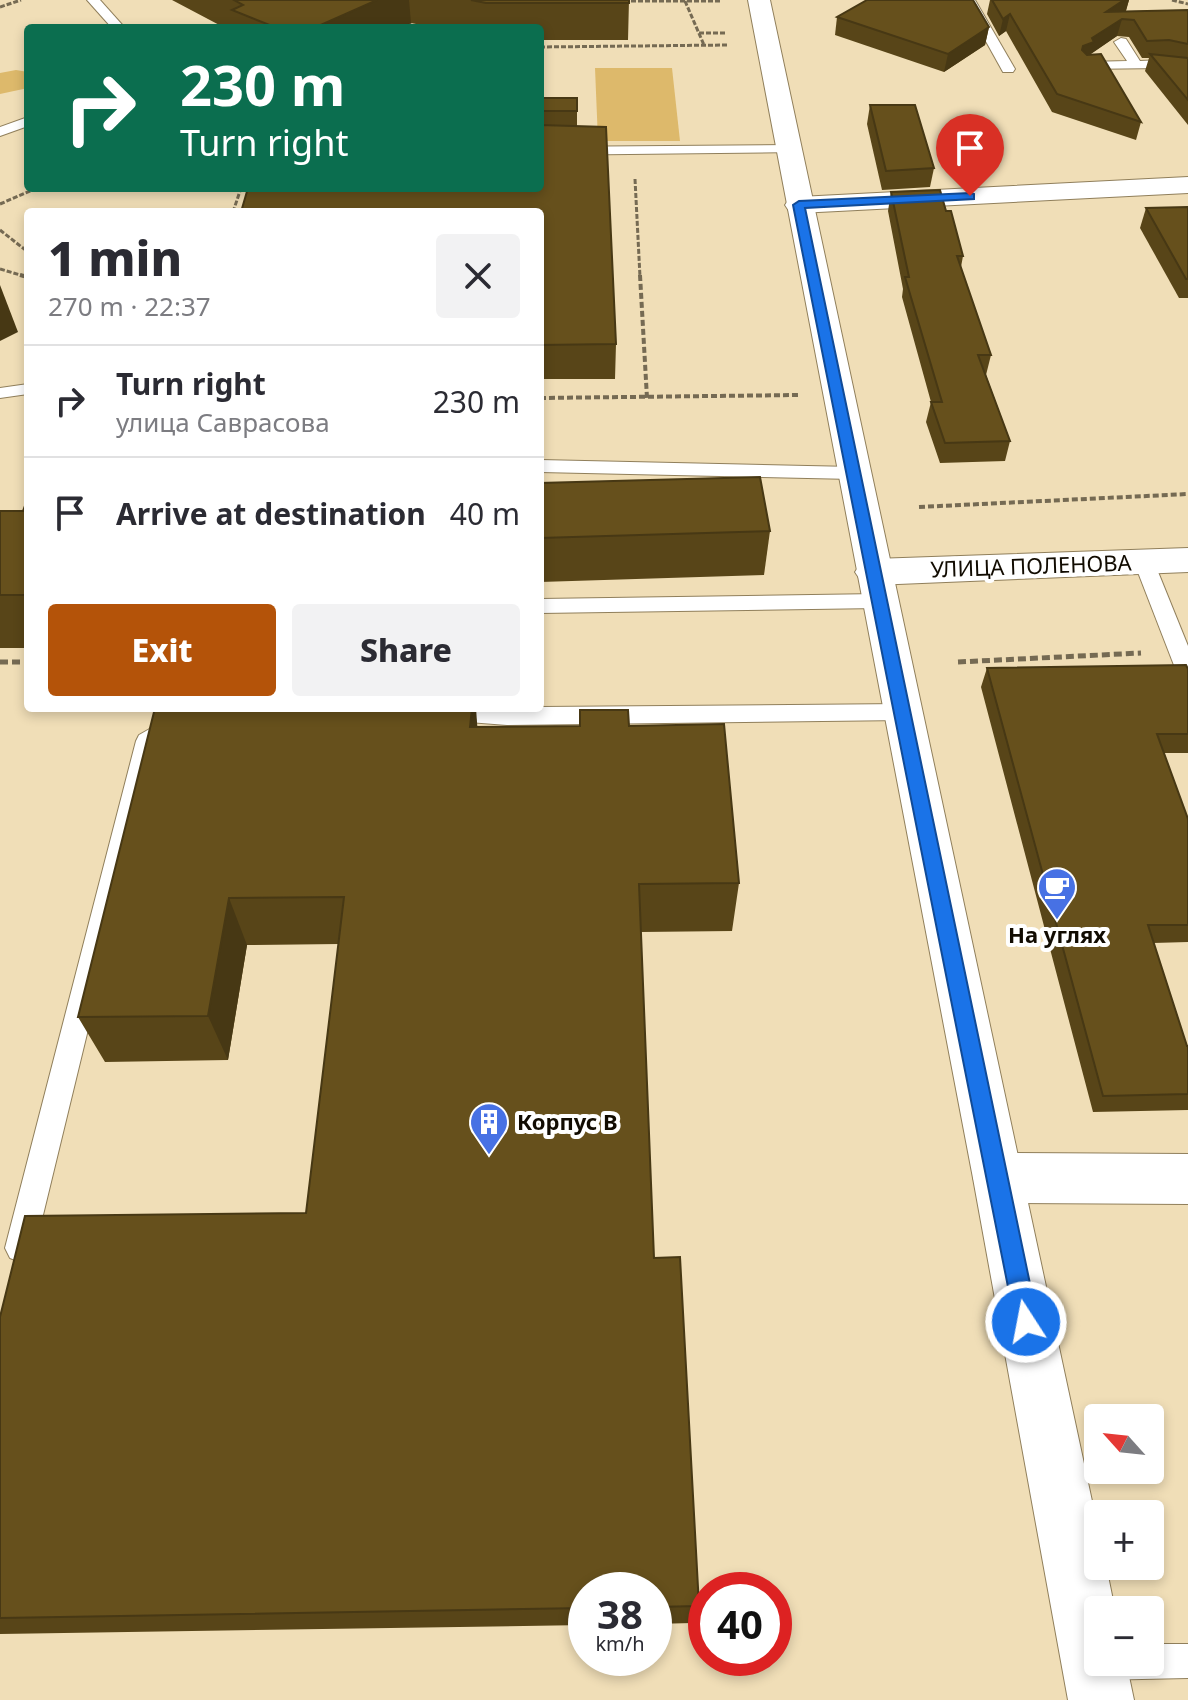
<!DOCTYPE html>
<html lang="en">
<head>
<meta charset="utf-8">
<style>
	body { margin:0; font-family:"Noto Sans",sans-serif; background:#f2f2f3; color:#2b2b33; height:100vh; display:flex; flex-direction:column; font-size:30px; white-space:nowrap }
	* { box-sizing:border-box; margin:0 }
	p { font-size:26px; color:#7c7c81 }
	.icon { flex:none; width:44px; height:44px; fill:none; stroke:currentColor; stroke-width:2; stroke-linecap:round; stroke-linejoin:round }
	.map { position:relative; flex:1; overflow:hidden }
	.drawer { position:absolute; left:24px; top:208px; width:520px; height:504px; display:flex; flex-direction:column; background:#fff; border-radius:8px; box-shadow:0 4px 12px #0003 }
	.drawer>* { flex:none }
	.guide { position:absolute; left:24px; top:24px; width:520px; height:168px; border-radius:8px; box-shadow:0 4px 12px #0003; background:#0b6e4f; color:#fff; overflow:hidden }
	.needle { width:52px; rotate:297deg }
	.fabs { position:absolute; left:1084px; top:1404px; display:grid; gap:16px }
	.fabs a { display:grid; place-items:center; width:80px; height:80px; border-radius:8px; background:#fff; box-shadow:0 4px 12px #0003; font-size:40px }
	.speed { position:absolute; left:568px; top:1572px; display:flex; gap:16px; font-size:40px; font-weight:700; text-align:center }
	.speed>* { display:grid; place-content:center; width:104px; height:104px; border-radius:50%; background:#fff; box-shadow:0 4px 12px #0003; line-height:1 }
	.speed small { font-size:20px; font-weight:400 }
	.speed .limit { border:12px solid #d22; background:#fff; color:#111 }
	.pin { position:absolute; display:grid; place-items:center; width:68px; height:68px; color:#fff; margin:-82px -34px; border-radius:50% 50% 50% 0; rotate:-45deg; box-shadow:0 0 8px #0007 }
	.pin .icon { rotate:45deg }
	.me { position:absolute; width:88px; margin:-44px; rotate:349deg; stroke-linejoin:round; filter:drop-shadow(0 0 6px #0008) }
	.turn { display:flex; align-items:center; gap:28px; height:168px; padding:0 24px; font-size:36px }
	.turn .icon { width:104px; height:104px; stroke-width:2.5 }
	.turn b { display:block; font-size:56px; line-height:68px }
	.round { display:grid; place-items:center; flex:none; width:84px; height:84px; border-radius:8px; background:#f2f2f3 }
	.head { display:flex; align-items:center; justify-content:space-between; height:136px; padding:0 24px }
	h1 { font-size:48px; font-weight:800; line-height:60px }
	.action { display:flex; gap:16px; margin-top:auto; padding:16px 24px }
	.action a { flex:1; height:92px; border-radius:8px; background:#b45309; color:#fff; font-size:32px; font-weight:800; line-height:92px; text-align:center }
	.action a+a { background:#f2f2f3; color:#2b2b33 }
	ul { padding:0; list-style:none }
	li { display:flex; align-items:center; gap:24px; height:112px; padding:0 24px; border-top:2px solid #e1e1e2 }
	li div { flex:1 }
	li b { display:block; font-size:30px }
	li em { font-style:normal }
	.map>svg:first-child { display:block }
</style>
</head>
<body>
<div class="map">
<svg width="1188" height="1700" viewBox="0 0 1188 1700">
	<rect width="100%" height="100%" fill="#f0deb7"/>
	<g fill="#ddb96b">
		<path d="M 595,68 L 672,68 L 680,141 L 598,141 Z"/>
		<path d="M 16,70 L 28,72 L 28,88 L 0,94 L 0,73 Z"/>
	</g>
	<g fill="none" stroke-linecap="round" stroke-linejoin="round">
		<g stroke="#907f5b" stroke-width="2">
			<g id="lane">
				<path d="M 87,0 L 100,0 L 125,28 L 112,28 Z"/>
				<path d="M 963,0 L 975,0 L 1015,69 L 1013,72 L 1003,72 Z"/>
				<path d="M 1121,38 L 1126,39 L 1140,61 L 1163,60 L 1188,65 L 1188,73 L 1163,68 L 1082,69 L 1080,66 L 1087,62 L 1127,61 L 1114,42 Z"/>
				<path d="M 28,117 L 28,126 L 0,136 L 0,127 Z"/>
				<path d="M 791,145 L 798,149 L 796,152 L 540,155 L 540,147 Z"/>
				<path d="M 28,384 L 28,394 L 0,398 L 0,388 Z"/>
				<path d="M 540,460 L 853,467 L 862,473 L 853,479 L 540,472 Z"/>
				<path d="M 1144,555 L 1154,562 L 1188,646 L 1188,681 L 1180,678 L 1177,673 L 1134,562 Z"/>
				<path d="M 879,594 L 886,596 L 889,601 L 886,606 L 879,608 L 540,613 L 540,599 Z"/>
				<path d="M 904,704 L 912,706 L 915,712 L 912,718 L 904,720 L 507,725 L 443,720 L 435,718 L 432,712 L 434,708 Z"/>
				<path d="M 174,715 L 182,717 L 185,723 L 182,729 L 157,745 L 35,1248 L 30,1258 L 20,1262 L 10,1258 L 5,1248 L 136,741 L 139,735 Z"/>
				<path d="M 1150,1644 L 1188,1644 L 1188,1678 L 1096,1680 L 1084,1675 L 1079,1663 L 1084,1651 L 1098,1645 L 1098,1662 L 1150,1662 Z"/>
			</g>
		</g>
		<g stroke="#907f5b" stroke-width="2">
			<g id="street">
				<path d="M 1188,177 L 1188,193 L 799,213 L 789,211 L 785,205 L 789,199 L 799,197 Z"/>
				<path d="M 1188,548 L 1188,572 L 874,585 L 861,581 L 855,572 L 861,563 L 874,559 Z"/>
				<path d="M 999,1153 L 1188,1154 L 1188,1204 L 999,1203 L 981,1195 L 973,1178 L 981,1161 Z"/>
			</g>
		</g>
		<g stroke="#907f5b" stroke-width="2">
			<path id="secondary" d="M 748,0 L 770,0 L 1098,1529 L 1098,1566 L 1106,1566 L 1115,1610 L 1098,1610 L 1098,1662 L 1126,1662 L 1134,1700 L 1068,1700 L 973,1178 Z"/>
		</g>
		<g stroke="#756a53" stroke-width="3" stroke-dasharray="5 2" stroke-linecap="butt">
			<path d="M 1172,0 L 1188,4"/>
			<path d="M 624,1 L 720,1"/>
			<path d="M 685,1 L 704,45"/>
			<path d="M 0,7 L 21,0"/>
			<path d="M 407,21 L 417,28"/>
			<path d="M 699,33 L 726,33"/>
			<path d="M 540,47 L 727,45"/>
			<path d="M 635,179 L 640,277"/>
			<path d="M 0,204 L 37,188"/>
			<path d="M 233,212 L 241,188"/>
			<path d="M 0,230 L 28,252"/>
			<path d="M 0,269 L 27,277"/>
		</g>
		<g stroke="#756a53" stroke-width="4" stroke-dasharray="6 3" stroke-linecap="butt">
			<path d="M 20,275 L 28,277"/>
			<path d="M 640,275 L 647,398"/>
			<path d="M 540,398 L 799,395"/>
			<path d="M 919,507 L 1188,494"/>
		</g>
		<g stroke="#756a53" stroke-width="5" stroke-dasharray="8 4" stroke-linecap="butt">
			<path d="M 0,662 L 28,662"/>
			<path d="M 958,662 L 1141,653"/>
		</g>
		<use href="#lane" fill="#fff" fill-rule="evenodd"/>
		<use href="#street" fill="#fff" fill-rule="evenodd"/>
		<use href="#secondary" fill="#fff" fill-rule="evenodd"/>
	</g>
	<g fill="#584518">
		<path d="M 172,0 L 629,0 L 628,40 L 540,40 L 540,28 L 436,28 L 411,23 L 400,28 L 225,28 Z"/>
		<path d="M 990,0 L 1129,0 L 1126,11 L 1188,10 L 1188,125 L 1145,71 L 1149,58 L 1142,58 L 1129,37 L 1117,36 L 1090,54 L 1141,122 L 1136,140 L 1052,112 L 1006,31 L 999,36 L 987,14 Z"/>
		<path d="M 837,17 L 989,27 L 985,45 L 944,72 L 835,35 Z"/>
		<path d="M 540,98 L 577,98 L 577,126 L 616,344 L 615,379 L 540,379 Z"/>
		<path d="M 870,105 L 934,168 L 930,187 L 882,190 L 867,124 Z"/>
		<path d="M 891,192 L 946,211 L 963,256 L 961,267 L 991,355 L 986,375 L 1010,441 L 1005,461 L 940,463 L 926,422 L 931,402 L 902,297 L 903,289 L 888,211 Z"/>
		<path d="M 1188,207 L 1188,298 L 1179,298 L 1140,228 L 1146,208 Z"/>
		<path d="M 540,483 L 770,531 L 764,575 L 540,582 Z"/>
		<path d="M 28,498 L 28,648 L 0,648 L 0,511 L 23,511 Z"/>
		<path d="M 987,668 L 1188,669 L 1188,753 L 1164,753 L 1188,819 L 1188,942 L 1153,943 L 1187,1046 L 1188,1046 L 1188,1110 L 1093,1112 L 981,687 Z"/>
		<path d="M 155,708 L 477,727 L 629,726 L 739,883 L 732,931 L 641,932 L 654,1258 L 699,1606 L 692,1623 L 654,1624 L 654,1590 L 586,1590 L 586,1625 L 0,1634 L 0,1317 L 306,1213 L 339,944 L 247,945 L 228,1060 L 105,1062 L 78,1017 Z"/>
	</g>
	<g fill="#473814">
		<path d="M 377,0 L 409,0 L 411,23 L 400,28 L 314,28 Z"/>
		<path d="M 1124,0 L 1129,0 L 1125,13 L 1106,12 Z"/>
		<path d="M 1010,14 L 1006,31 L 999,36 L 1003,19 Z"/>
		<path d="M 1122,19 L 1117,36 L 1091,54 L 1089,59 L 1079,63 L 1083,46 L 1092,38 Z"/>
		<path d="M 989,27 L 985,45 L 944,72 L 948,54 Z"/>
		<path d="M 0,285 L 18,332 L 0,341 Z"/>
		<path d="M 472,708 L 476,708 L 478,736 L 470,727 Z"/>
		<path d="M 229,898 L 247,945 L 228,1060 L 208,1016 Z"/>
	</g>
	<g fill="#66501c" stroke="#473814" stroke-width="2">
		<path d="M 234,0 L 377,0 L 314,28 L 277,28 L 232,10 L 243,5 Z"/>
		<path d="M 471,0 L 629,0 L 629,3 L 486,3 Z"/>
		<path d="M 867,0 L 973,0 L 989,27 L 948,54 L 837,17 Z"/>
		<path d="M 992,0 L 1124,0 L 1106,12 L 1188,10 L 1188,44 L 1169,40 L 1147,41 L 1134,20 L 1122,19 L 1092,38 L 1094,42 L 1083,46 L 1082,50 L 1087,55 L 1101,54 L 1141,122 L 1057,94 L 1010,14 L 1003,19 Z"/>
		<path d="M 1150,54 L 1188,58 L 1188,100 Z"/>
		<rect x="540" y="98" width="37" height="13"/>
		<path d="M 870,105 L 915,105 L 934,168 L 886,171 Z"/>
		<path d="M 540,125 L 606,127 L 616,344 L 540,345 L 540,212 L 241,212 L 248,188 L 540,188 Z"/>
		<path d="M 940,190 L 946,211 L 951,211 L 963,256 L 957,256 L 991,355 L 978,355 L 1010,441 L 945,443 L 931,402 L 942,402 L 905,277 L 909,277 L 891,192 Z"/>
		<path d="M 1188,207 L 1188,279 L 1186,279 L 1146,208 Z"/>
		<path d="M 760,477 L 770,531 L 540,538 L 540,483 Z"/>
		<path d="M 28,498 L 28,595 L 0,595 L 0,511 L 23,511 Z"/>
		<path d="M 1186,665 L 1188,669 L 1188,734 L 1157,734 L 1188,819 L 1188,925 L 1148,925 L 1187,1046 L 1188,1046 L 1188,1094 L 1103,1096 L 987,668 Z"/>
		<path d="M 155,708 L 472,708 L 470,727 L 580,726 L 580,710 L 628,710 L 629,726 L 724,724 L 739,883 L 639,884 L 654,1258 L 680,1257 L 699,1606 L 654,1607 L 654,1590 L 586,1590 L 586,1608 L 0,1618 L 0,1317 L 25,1216 L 306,1213 L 344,897 L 229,898 L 208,1016 L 78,1017 Z"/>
	</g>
	<path fill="#1a73e8" stroke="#114b97" stroke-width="2" d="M 970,193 L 974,194 L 974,199 L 805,208 L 1038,1322 L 1035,1331 L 1026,1334 L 1018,1331 L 1015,1322 L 793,205 L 799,201 Z"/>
	<defs>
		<g id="cafe-pin" transform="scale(2)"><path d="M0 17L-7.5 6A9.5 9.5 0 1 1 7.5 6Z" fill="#4771e4" stroke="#fff"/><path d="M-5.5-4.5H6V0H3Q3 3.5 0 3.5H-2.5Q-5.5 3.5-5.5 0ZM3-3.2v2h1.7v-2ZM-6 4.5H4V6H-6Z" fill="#fff"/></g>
		<g id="building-pin" transform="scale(2)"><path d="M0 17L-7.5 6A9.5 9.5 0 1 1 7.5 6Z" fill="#4771e4" stroke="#fff"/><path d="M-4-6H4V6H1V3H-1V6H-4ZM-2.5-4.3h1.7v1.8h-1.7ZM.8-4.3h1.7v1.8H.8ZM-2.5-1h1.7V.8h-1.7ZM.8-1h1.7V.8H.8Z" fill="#fff"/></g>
	</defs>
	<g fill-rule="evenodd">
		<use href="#cafe-pin" x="1057" y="887"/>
		<use href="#building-pin" x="489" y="1122"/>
	</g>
	<g text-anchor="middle" stroke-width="8" stroke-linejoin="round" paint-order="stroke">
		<g font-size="22" fill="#110b01" stroke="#fff">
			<text transform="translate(1031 566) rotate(-2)" y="8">УЛИЦА ПОЛЕНОВА</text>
		</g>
		<g font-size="22" font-weight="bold" fill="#110b01" stroke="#fff">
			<text x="1057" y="943">На углях</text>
			<text x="517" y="1130" text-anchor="start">Корпус В</text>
		</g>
	</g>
</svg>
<div class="fabs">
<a><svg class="needle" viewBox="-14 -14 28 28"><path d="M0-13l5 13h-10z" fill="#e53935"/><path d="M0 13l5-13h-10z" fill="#7c7c81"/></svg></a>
<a>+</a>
<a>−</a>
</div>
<div class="speed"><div>38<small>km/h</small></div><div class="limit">40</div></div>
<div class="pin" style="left:970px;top:196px;background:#d93025"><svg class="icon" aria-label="arrive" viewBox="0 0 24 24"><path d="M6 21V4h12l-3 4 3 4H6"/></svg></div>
<svg class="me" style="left:1026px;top:1322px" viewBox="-20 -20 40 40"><circle r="17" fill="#1a73e8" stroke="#fff" stroke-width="3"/><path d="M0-11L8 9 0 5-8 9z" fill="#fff"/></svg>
<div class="guide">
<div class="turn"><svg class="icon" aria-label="right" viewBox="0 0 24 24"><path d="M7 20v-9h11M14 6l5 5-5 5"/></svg><div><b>230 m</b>Turn right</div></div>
</div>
<section class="drawer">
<div class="head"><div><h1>1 min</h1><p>270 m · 22:37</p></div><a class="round"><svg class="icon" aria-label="close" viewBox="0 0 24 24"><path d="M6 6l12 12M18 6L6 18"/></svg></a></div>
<ul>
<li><svg class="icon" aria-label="right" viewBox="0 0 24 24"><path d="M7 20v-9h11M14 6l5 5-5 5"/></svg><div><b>Turn right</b><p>улица Саврасова</p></div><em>230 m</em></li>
<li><svg class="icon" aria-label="arrive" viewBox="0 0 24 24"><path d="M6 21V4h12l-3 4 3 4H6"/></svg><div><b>Arrive at destination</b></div><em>40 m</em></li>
</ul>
<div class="action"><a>Exit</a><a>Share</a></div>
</section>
</div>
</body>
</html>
